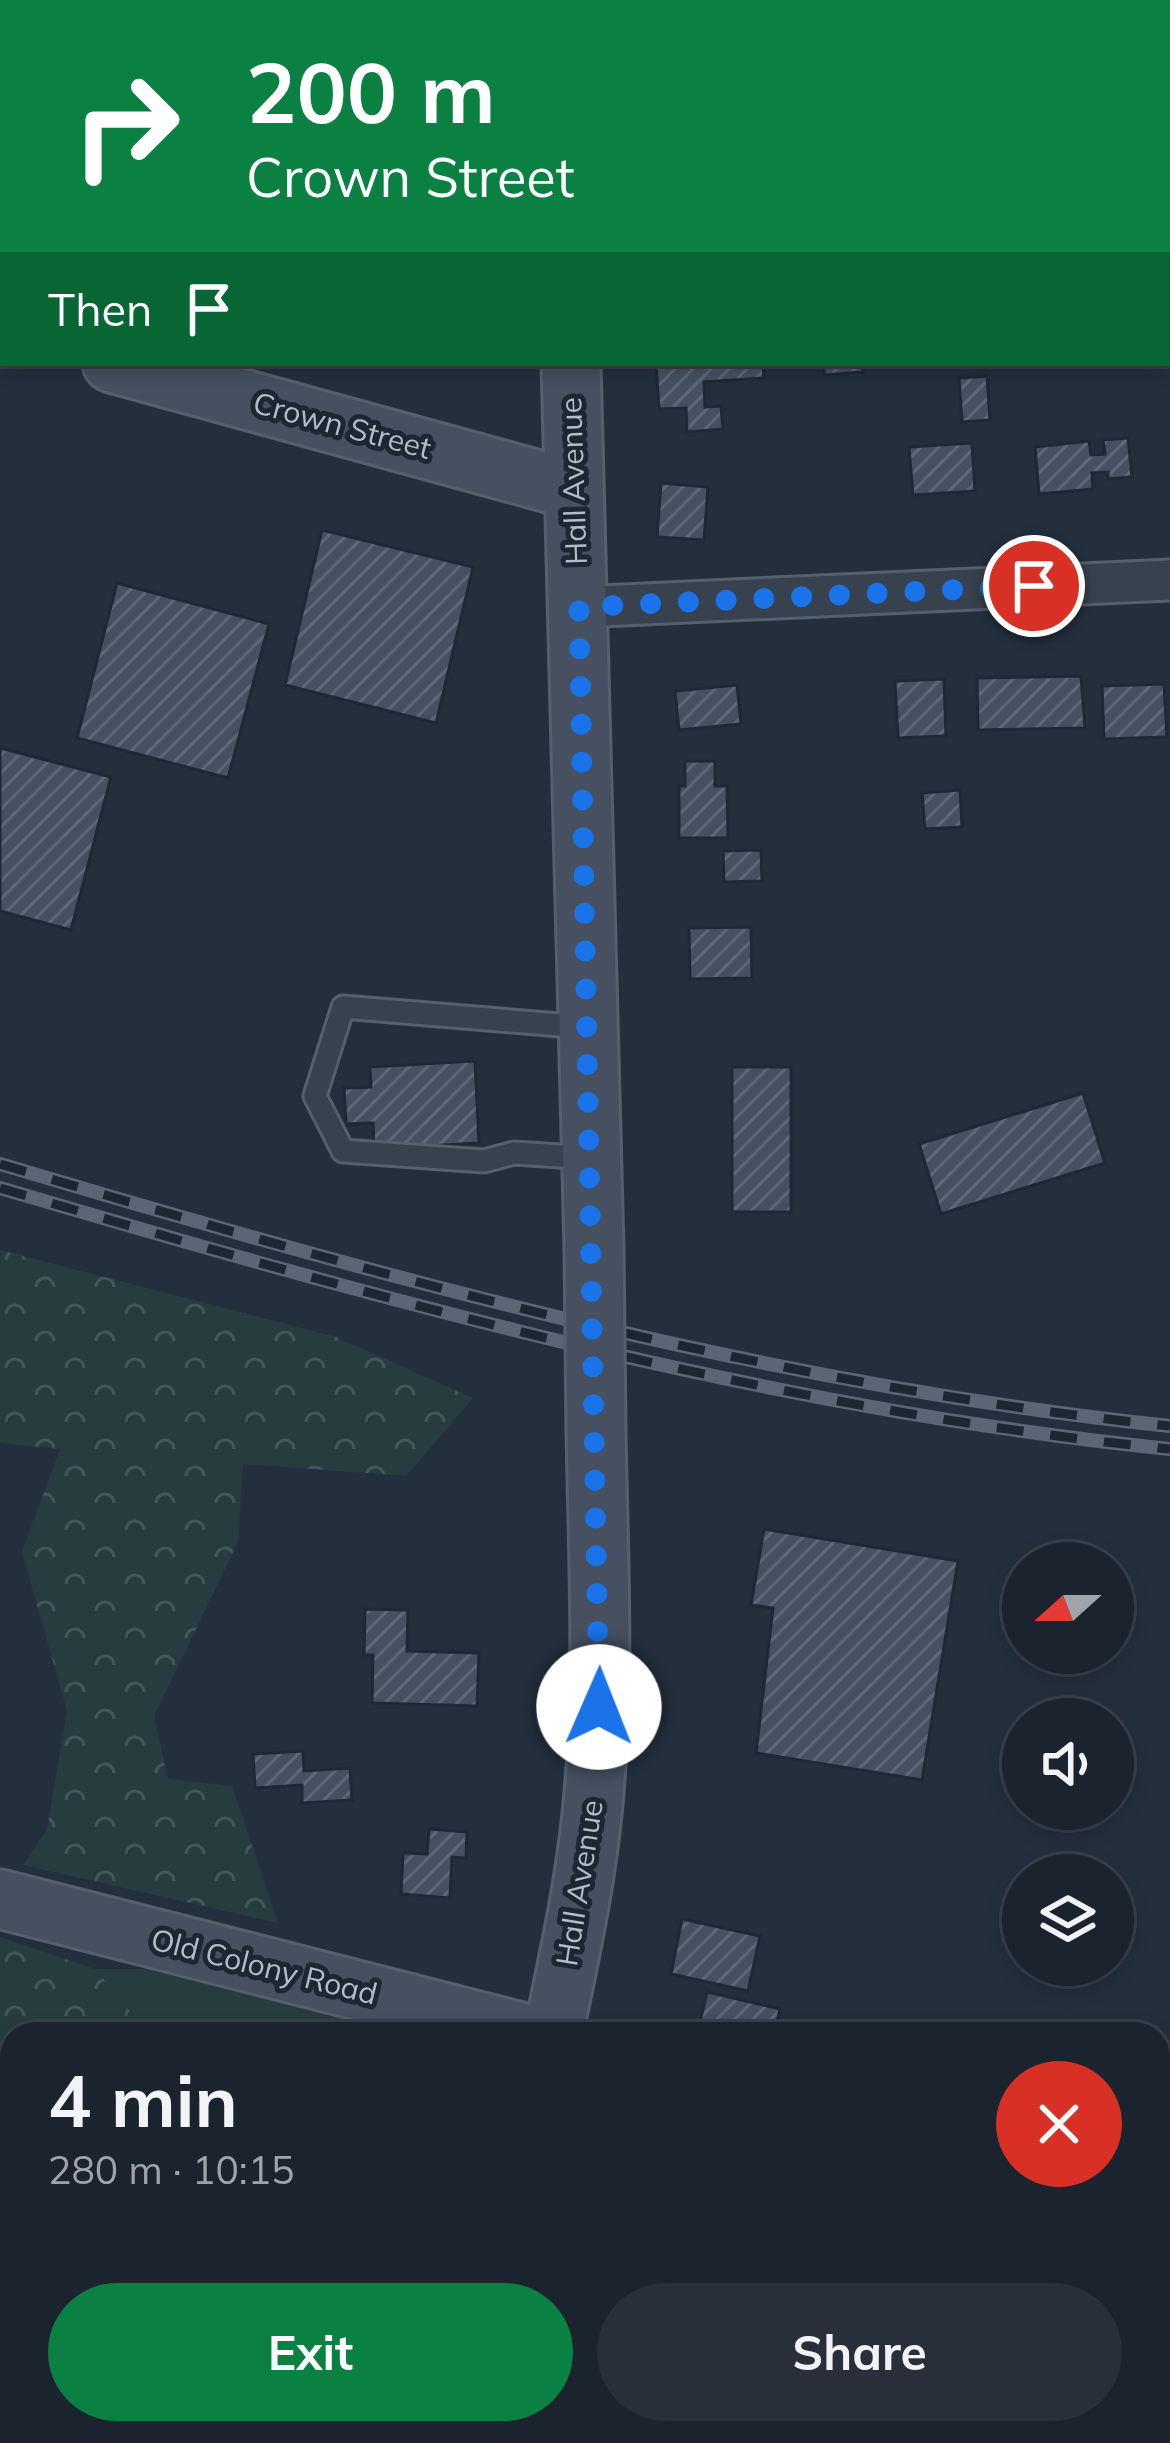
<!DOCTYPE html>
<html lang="en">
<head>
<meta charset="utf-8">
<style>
	body { margin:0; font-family:Mulish,sans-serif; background:#282f3a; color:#f1f3f6; height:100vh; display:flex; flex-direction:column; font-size:45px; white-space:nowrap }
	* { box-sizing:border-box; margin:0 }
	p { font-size:39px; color:#a0a4aa }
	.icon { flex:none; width:66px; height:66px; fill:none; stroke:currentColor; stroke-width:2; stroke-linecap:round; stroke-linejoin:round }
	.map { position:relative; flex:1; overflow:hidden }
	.drawer { position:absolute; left:0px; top:2022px; width:1170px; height:423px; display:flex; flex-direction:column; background:#1b232e; border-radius:36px 36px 0 0; box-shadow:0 6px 18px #0003,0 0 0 3px #39404a }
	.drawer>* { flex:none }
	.guide { position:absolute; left:0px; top:0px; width:1170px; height:366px; box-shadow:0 6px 18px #0003,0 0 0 3px #39404a; background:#0b8043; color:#fff; overflow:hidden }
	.needle { width:78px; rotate:249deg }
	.buttons { position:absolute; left:1002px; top:1542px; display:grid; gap:24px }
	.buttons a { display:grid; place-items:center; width:132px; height:132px; border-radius:50%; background:#1b232e; box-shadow:0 6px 18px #0003,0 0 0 3px #39404a; font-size:60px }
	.pin { position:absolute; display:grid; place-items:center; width:102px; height:102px; color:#fff; margin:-51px; border:6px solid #fff; border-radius:50%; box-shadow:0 3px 12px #0007 }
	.me { position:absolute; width:132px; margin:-66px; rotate:1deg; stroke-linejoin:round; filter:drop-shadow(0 0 9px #0008) }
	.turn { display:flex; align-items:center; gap:42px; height:252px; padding:0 48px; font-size:54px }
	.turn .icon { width:156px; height:156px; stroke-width:2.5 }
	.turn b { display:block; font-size:84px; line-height:102px }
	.then { display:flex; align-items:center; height:114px; padding:0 48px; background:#0003; gap:24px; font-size:45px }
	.round { display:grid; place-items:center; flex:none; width:126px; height:126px; border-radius:63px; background:#282f3a }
	.head { display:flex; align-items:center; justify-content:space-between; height:204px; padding:0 48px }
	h1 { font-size:72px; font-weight:700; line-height:90px }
	.primary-button { display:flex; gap:24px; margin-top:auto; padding:24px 48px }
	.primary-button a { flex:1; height:138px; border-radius:72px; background:#0b8043; color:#fff; font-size:48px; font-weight:700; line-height:138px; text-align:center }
	.primary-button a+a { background:#282f3a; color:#f1f3f6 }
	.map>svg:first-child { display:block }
</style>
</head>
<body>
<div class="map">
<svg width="1170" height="2443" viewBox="0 0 1170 2443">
	<defs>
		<pattern id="forest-crowns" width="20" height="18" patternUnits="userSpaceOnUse" patternTransform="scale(3)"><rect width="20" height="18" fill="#263c3f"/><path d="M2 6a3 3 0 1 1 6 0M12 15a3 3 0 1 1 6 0" fill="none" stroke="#435659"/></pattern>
		<pattern id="building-hatch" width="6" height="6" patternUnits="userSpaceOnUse" patternTransform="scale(3)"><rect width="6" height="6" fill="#455162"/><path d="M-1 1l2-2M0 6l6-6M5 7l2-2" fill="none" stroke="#5d6877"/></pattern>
	</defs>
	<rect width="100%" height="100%" fill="#242f3e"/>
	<g fill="#263c3f">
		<path d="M 95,1969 L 151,1969 L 422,2034 L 161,2034 L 143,2027 Z"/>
		<path d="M 322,2433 L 437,2433 L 438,2434 L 434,2443 L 314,2443 Z"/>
	</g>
	<g fill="url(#forest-crowns)">
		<path d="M 0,1250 L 336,1337 L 473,1398 L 406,1476 L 243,1464 L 238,1542 L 154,1716 L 168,1779 L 232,1786 L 278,1923 L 23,1865 L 47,1829 L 67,1711 L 22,1552 L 60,1449 L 0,1443 Z"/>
		<path d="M 0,1937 L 95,1969 L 143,2027 L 161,2034 L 12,2034 L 12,2172 L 0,2168 Z"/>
		<path d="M 1158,2317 L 1170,2317 L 1170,2443 L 467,2443 L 437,2433 L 1158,2433 Z"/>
	</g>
	<g fill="url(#building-hatch)" stroke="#1f2835" stroke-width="3">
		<path d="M 0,119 L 3,120 L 3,192 L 0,191 Z"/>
		<path d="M 656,363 L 763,363 L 764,378 L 704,382 L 705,407 L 721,406 L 723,429 L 687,432 L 686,408 L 659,409 Z"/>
		<path d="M 824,363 L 862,363 L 863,372 L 824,375 Z"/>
		<path d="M 987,376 L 990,420 L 962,422 L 959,378 Z"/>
		<path d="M 1128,438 L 1132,477 L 1108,479 L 1108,472 L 1092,473 L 1093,489 L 1039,494 L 1035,447 L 1089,441 L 1091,455 L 1105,454 L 1103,440 Z"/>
		<path d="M 972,443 L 975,491 L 913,495 L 909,447 Z"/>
		<path d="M 661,483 L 708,487 L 704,540 L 657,537 Z"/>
		<path d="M 322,530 L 473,567 L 436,723 L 285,685 Z"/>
		<path d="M 117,583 L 269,624 L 228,778 L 77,738 Z"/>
		<path d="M 1081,676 L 1085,728 L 978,730 L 977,678 Z"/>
		<path d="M 944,679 L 946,736 L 898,738 L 895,681 Z"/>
		<path d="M 1164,684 L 1167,737 L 1104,739 L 1102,686 Z"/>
		<path d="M 737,685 L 741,724 L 679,730 L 675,691 Z"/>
		<path d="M 0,748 L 111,777 L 71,930 L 0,911 Z"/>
		<path d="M 685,761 L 715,761 L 715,786 L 727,786 L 728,838 L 679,838 L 679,786 L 685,786 Z"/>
		<path d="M 960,790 L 962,827 L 925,829 L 922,793 Z"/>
		<path d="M 761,850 L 762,881 L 724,882 L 723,851 Z"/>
		<path d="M 751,927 L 752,978 L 690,979 L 689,928 Z"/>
		<path d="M 475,1061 L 479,1143 L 374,1149 L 373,1123 L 346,1124 L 344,1088 L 371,1087 L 370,1067 Z"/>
		<rect x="732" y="1067" width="59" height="145"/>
		<path d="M 1083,1093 L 1105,1163 L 941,1214 L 919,1144 Z"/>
		<path d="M 764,1529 L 958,1561 L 922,1780 L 756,1753 L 773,1608 L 751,1605 Z"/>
		<path d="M 365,1609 L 408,1610 L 407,1651 L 479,1653 L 477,1706 L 372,1703 L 373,1655 L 364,1655 Z"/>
		<path d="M 303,1751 L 304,1771 L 350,1768 L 352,1800 L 302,1803 L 302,1785 L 255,1788 L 253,1754 Z"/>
		<path d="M 429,1829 L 467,1832 L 466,1858 L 452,1857 L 450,1898 L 401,1894 L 403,1853 L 427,1854 Z"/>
		<path d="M 682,1919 L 760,1936 L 748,1991 L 671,1974 Z"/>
		<path d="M 707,1992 L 780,2009 L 774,2034 L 698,2030 Z"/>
	</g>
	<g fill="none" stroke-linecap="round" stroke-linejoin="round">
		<g stroke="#565f6c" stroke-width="27">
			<path id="lane" d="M 584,1027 L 343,1007 L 315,1096 L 343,1151 L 484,1161 L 514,1153 L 591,1158"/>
		</g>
		<g stroke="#565f6c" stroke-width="45">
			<g id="street">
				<path d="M 1167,24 L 1170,24"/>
				<path d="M 579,607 L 1170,580"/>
				<path d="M 0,2188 L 12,2193"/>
			</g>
		</g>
		<g stroke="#565f6c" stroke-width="63">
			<g id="secondary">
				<path d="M 561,0 L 561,3"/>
				<path d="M 0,332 L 3,333"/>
				<path d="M 112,363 L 571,489"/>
				<path d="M 571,363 L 594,1249"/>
				<path d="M 0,1899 L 529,2034"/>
				<path d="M 553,2034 C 571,1950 589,1866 595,1780 C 604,1664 598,1547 596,1431"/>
				<path d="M 1158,2176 L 1170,2178"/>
			</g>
		</g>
		<use href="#lane" stroke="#38414e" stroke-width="21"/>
		<use href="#street" stroke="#38414e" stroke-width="39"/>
		<use href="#secondary" stroke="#465061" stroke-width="57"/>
		<g stroke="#5a6575" stroke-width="14">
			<g id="rail">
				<path d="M 0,1164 C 384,1278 771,1385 1170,1426"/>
				<path d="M 0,1188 C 384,1301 771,1409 1170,1449"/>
			</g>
		</g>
		<use href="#rail" stroke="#1d2633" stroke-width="9" stroke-dasharray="27" stroke-linecap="butt"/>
		<g stroke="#565f6c" stroke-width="63" stroke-linecap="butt">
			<path id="secondary-bridge" d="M 594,1249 L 596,1431"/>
		</g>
		<use href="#secondary-bridge" stroke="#465061" stroke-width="57"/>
	</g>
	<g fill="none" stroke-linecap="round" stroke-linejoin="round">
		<path stroke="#1a73e8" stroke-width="21" stroke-dasharray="0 37.8" d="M 599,1707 L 579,607 L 1034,586"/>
	</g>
	<g text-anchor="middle" stroke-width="10" stroke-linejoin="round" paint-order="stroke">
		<g font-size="30" fill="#b4bcc9" stroke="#1d2633">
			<text transform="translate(342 426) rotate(15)" y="10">Crown Street</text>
			<text transform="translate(574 481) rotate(-92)" y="10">Hall Avenue</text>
			<text transform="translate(580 1883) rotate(-81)" y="10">Hall Avenue</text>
			<text transform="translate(264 1967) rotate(14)" y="10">Old Colony Road</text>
		</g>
	</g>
</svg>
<div class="buttons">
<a><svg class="needle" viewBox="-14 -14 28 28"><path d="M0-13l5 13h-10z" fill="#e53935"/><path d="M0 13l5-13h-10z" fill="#a0a4aa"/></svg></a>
<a><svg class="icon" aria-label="sound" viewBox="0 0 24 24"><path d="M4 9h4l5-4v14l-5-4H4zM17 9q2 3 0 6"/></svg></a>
<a><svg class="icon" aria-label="layers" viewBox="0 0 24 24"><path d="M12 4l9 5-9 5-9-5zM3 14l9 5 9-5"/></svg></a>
</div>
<div class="pin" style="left:1034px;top:586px;background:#d93025"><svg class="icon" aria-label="arrive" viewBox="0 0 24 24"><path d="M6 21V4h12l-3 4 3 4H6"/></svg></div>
<svg class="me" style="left:599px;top:1707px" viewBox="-20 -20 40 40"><circle r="19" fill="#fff"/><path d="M0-13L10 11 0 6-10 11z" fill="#1a73e8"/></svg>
<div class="guide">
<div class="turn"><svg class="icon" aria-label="right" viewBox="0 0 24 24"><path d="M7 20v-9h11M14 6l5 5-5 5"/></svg><div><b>200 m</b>Crown Street</div></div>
<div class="then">Then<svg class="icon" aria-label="arrive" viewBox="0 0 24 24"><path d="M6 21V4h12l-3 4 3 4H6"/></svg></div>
</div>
<section class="drawer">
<div class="head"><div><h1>4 min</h1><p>280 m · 10:15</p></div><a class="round" style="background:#d93025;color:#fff"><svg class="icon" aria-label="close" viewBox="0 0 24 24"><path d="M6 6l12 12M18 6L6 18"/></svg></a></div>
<div class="primary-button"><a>Exit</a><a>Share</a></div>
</section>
</div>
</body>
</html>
